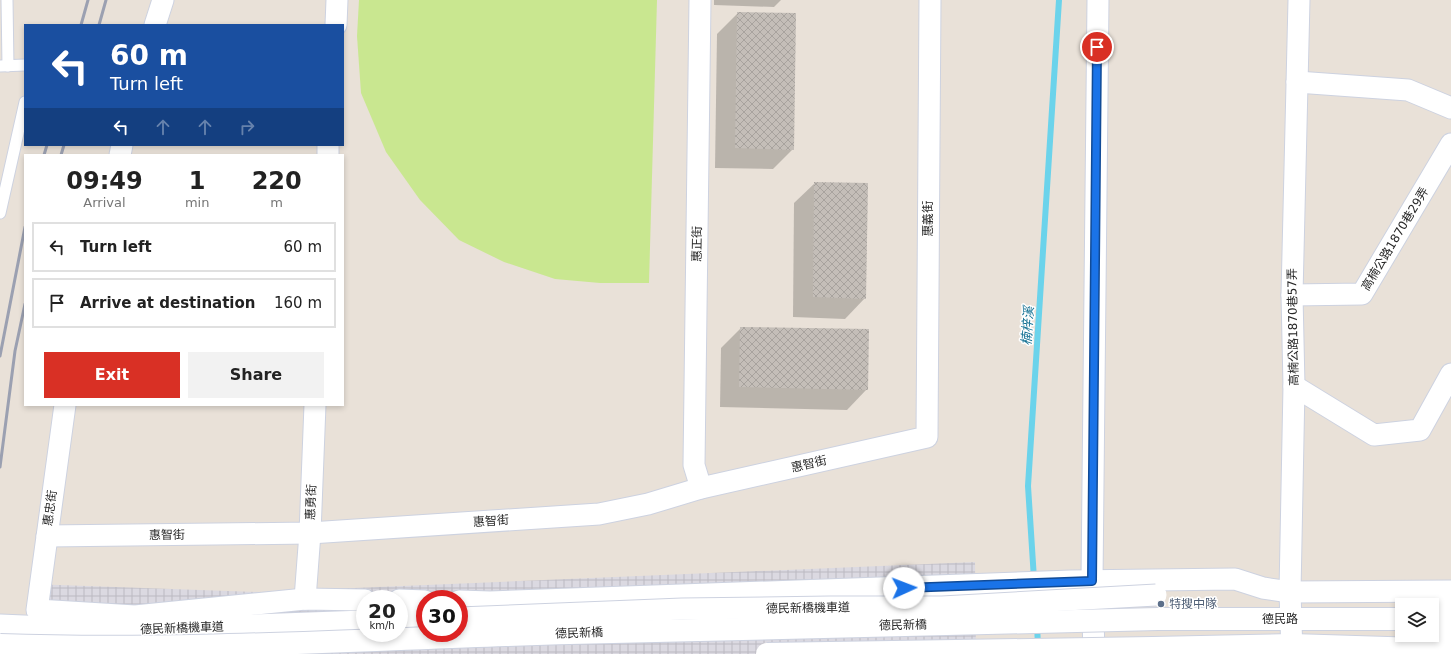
<!DOCTYPE html>
<html lang="en">
<head>
<meta charset="utf-8">
<style>
	body { margin:0; font-family:"DejaVu Sans","Noto Sans TC",sans-serif; background:#f2f2f2; color:#222; height:100vh; display:flex; flex-direction:column; font-size:15px; white-space:nowrap }
	* { box-sizing:border-box; margin:0 }
	p { font-size:13px; color:#767676 }
	.icon { flex:none; width:22px; height:22px; fill:none; stroke:currentColor; stroke-width:2; stroke-linecap:round; stroke-linejoin:round }
	.map { position:relative; flex:1; overflow:hidden }
	.side { position:absolute; left:24px; top:154px; width:320px; height:252px; display:flex; flex-direction:column; background:#fff; border-radius:0px; box-shadow:0 2px 6px #0003 }
	.side>* { flex:none }
	.hud { position:absolute; left:24px; top:24px; width:320px; height:122px; border-radius:0px; box-shadow:0 2px 6px #0003; background:#1a4fa0; color:#fff; overflow:hidden }
	.tools { position:absolute; left:1395px; top:598px; display:grid; gap:8px }
	.tools a { display:grid; place-items:center; width:44px; height:44px; border-radius:0px; background:#fff; box-shadow:0 2px 6px #0003; font-size:20px }
	.speed { position:absolute; left:356px; top:590px; display:flex; gap:8px; font-size:20px; font-weight:700; text-align:center }
	.speed>* { display:grid; place-content:center; width:52px; height:52px; border-radius:50%; background:#fff; box-shadow:0 2px 6px #0003; line-height:1 }
	.speed small { font-size:10px; font-weight:400 }
	.speed .limit { border:6px solid #d22; background:#fff; color:#111 }
	.pin { position:absolute; display:grid; place-items:center; width:34px; height:34px; color:#fff; margin:-17px; border:2px solid #fff; border-radius:50%; box-shadow:0 1px 4px #0007 }
	.me { position:absolute; width:44px; margin:-22px; rotate:88deg; stroke-linejoin:round; filter:drop-shadow(0 0 3px #0008) }
	.turn { display:flex; align-items:center; gap:14px; height:84px; padding:0 20px; font-size:18px }
	.turn .icon { width:52px; height:52px; stroke-width:2.5 }
	.turn b { display:block; font-size:28px; line-height:34px }
	.lanes { display:flex; align-items:center; height:38px; padding:0 20px; background:#0003; justify-content:center; gap:20px; direction:ltr }
	.lanes .off { opacity:.35 }
	.eta { display:flex; justify-content:space-evenly; align-items:center; height:68px; text-align:center }
	.eta b { font-size:24px; font-weight:600; line-height:28px }
	.primary-button { display:flex; gap:8px; margin-top:auto; padding:8px 20px }
	.primary-button a { flex:1; height:46px; border-radius:0px; background:#d93025; color:#fff; font-size:16px; font-weight:600; line-height:46px; text-align:center }
	.primary-button a+a { background:#f2f2f2; color:#222 }
	ul { padding:0; list-style:none }
	li { display:flex; align-items:center; gap:12px; height:50px; margin:0 8px 6px; padding:0 12px; border:2px solid #e0e0e0; border-radius:0px }
	li div { flex:1 }
	li b { display:block; font-size:15px }
	li em { font-style:normal }
	.map>svg:first-child { display:block }
</style>
</head>
<body>
<div class="map">
<svg width="1451" height="654" viewBox="0 0 1451 654">
	<defs>
		<pattern id="industrial-grid" width="8" height="8" patternUnits="userSpaceOnUse"><rect width="8" height="8" fill="#dbd9e1"/><path d="M0 4h8M4 0v8" fill="none" stroke="#bcbac1"/></pattern>
		<pattern id="building-cross-hatch" width="8" height="8" patternUnits="userSpaceOnUse"><rect width="8" height="8" fill="#c4beb8"/><path d="M0 0l8 8M0 8l8-8" fill="none" stroke="#a8a39e"/></pattern>
	</defs>
	<rect width="100%" height="100%" fill="#e9e1d8"/>
	<path fill="url(#industrial-grid)" fill-rule="evenodd" d="M 975,562 L 976,654 L 30,654 L 31,584 L 259,592 ZM 365,599 L 399,599 L 399,633 L 365,633 ZM 425,599 L 459,599 L 459,633 L 425,633 Z"/>
	<path fill="#c9e790" d="M 359,0 L 657,0 L 649,283 L 600,283 L 555,279 L 504,262 L 459,240 L 420,200 L 386,152 L 361,93 L 357,36 Z"/>
	<g fill="#0003">
		<path d="M 714,0 L 781,0 L 774,7 L 714,5 Z"/>
		<path d="M 738,13 L 793,149 L 773,169 L 715,168 L 717,34 Z"/>
		<path d="M 815,183 L 865,298 L 845,319 L 793,317 L 794,203 Z"/>
		<path d="M 741,328 L 867,389 L 847,410 L 720,407 L 721,348 Z"/>
	</g>
	<g fill="none" stroke-linecap="round" stroke-linejoin="round">
		<g stroke="#6bd3eb" stroke-width="6">
			<path d="M 1034,579 L 1028,486 L 1059,0"/>
			<path d="M 1037,624 L 1038,647"/>
		</g>
	</g>
	<g fill="url(#building-cross-hatch)">
		<path d="M 737,12 L 796,13 L 794,150 L 735,148 Z"/>
		<path d="M 814,182 L 868,183 L 866,299 L 813,297 Z"/>
		<path d="M 740,327 L 869,329 L 868,390 L 739,387 Z"/>
	</g>
	<g fill="none" stroke-linecap="round" stroke-linejoin="round">
		<g stroke="#cdd2e0" stroke-width="13">
			<g id="service">
				<path d="M 7,0 L 8,66"/>
				<path d="M 0,66 L 25,65"/>
				<path d="M 0,213 L 25,102"/>
			</g>
		</g>
		<g stroke="#cdd2e0" stroke-width="23">
			<g id="minor">
				<path d="M 700,0 L 694,465 L 701,488"/>
				<path d="M 155,25 L 163,0"/>
				<path d="M 336,25 L 337,0"/>
				<path d="M 1297,82 L 1408,90 L 1451,108"/>
				<path d="M 120,155 L 122,145"/>
				<path d="M 328,155 L 328,145"/>
				<path d="M 1292,295 L 1362,294 L 1451,144"/>
				<path d="M 1294,386 L 1374,435 L 1420,430 L 1451,374"/>
				<path d="M 65,405 L 37,610 L 135,616 L 305,599 L 365,600"/>
				<path d="M 47,536 L 310,533 L 599,514 L 648,504 L 701,488 L 927,437 L 930,0"/>
				<path d="M 305,599 L 310,533 L 315,405"/>
				<path d="M 399,600 L 425,601"/>
				<path d="M 459,601 L 490,602 L 1071,581 L 1235,579 L 1263,588 L 1290,592 L 1451,591"/>
				<path d="M 399,620 L 425,619"/>
				<path d="M 0,625 L 118,630 L 365,621"/>
				<path d="M 1094,654 L 1092,581 L 1098,0"/>
				<path d="M 1292,654 L 1290,592 L 1294,386 L 1292,295 L 1299,0"/>
				<path d="M 1443,654 L 1443,619 L 1451,599"/>
			</g>
		</g>
		<g stroke="#cdd2e0" stroke-width="24">
			<g id="tertiary">
				<path d="M 1158,619 L 1402,619"/>
				<path d="M 1432,619 L 1451,619"/>
				<path d="M 1153,648 L 1292,645 L 1451,650"/>
			</g>
		</g>
		<use href="#service" stroke="#fff" stroke-width="11"/>
		<use href="#minor" stroke="#fff" stroke-width="21"/>
		<use href="#tertiary" stroke="#fff" stroke-width="22"/>
		<g stroke="#9ba0b1" stroke-width="3">
			<path d="M 81,25 L 88,0"/>
			<path d="M 99,25 L 106,0"/>
			<path d="M 44,155 L 47,145"/>
			<path d="M 61,155 L 64,145"/>
			<path d="M 0,356 L 25,227"/>
			<path d="M 0,467 L 15,351 L 25,304"/>
		</g>
		<g stroke="#cdd2e0" stroke-width="23" stroke-linecap="butt">
			<path id="minor-bridge" d="M 459,618 L 682,609 L 830,607 L 942,607 L 1156,595"/>
		</g>
		<g stroke="#cdd2e0" stroke-width="24" stroke-linecap="butt">
			<g id="tertiary-bridge">
				<path d="M 0,645 C 168,651 338,641 506,635 C 723,628 940,624 1158,619"/>
				<path d="M 767,654 L 1153,648"/>
			</g>
		</g>
		<use href="#minor-bridge" stroke="#fff" stroke-width="21"/>
		<use href="#tertiary-bridge" stroke="#fff" stroke-width="22"/>
	</g>
	<g fill="none" stroke-linecap="round" stroke-linejoin="round">
		<g stroke="#114b97" stroke-width="10">
			<path id="route" d="M 904,588 L 1092,581 L 1097,47"/>
		</g>
		<use href="#route" stroke="#1a73e8" stroke-width="7"/>
	</g>
	<circle fill="#5c6f8a" stroke="#fff" stroke-width="1.5" cx="1161" cy="604" r="4"/>
	<g text-anchor="middle" stroke-width="3" stroke-linejoin="round" paint-order="stroke">
		<g font-size="12" fill="#272727" stroke="#fff">
			<text transform="translate(928 219) rotate(-90)" y="4">惠義街</text>
			<text transform="translate(1395 239) rotate(-59)" y="4">高楠公路1870巷29弄</text>
			<text transform="translate(697 244) rotate(-89)" y="4">惠正街</text>
			<text transform="translate(1293 327) rotate(-91)" y="4">高楠公路1870巷57弄</text>
			<text transform="translate(809 464) rotate(-13)" y="4">惠智街</text>
			<text transform="translate(311 502) rotate(-88)" y="4">惠勇街</text>
			<text transform="translate(50 508) rotate(-82)" y="4">惠忠街</text>
			<text transform="translate(491 521) rotate(-4)" y="4">惠智街</text>
			<text transform="translate(167 535) rotate(-1)" y="4">惠智街</text>
			<text transform="translate(808 608) rotate(-1)" y="4">德民新橋機車道</text>
			<text x="1280" y="623">德民路</text>
			<text transform="translate(903 625) rotate(-1)" y="4">德民新橋</text>
			<text transform="translate(182 628) rotate(-2)" y="4">德民新橋機車道</text>
			<text transform="translate(579 633) rotate(-2)" y="4">德民新橋</text>
		</g>
		<g font-size="12" fill="#4e5e75" stroke="#fff" text-anchor="start">
			<text x="1169" y="608">特搜中隊</text>
		</g>
		<g font-size="13" font-style="italic" fill="#106f92" stroke="#fff">
			<text transform="translate(1027 326) rotate(-86)" y="5">楠梓溪</text>
		</g>
	</g>
</svg>
<div class="tools">
<a><svg class="icon" aria-label="layers" viewBox="0 0 24 24"><path d="M12 4l9 5-9 5-9-5zM3 14l9 5 9-5"/></svg></a>
</div>
<div class="speed"><div>20<small>km/h</small></div><div class="limit">30</div></div>
<div class="pin" style="left:1097px;top:47px;background:#d93025"><svg class="icon" aria-label="arrive" viewBox="0 0 24 24"><path d="M6 21V4h12l-3 4 3 4H6"/></svg></div>
<svg class="me" style="left:904px;top:588px" viewBox="-20 -20 40 40"><circle r="19" fill="#fff"/><path d="M0-13L10 11 0 6-10 11z" fill="#1a73e8"/></svg>
<div class="hud">
<div class="turn"><svg class="icon" aria-label="left" viewBox="0 0 24 24"><path d="M17 20v-9H6M10 6l-5 5 5 5"/></svg><div><b>60 m</b>Turn left</div></div>
<div class="lanes"><svg class="icon" aria-label="left" viewBox="0 0 24 24"><path d="M17 20v-9H6M10 6l-5 5 5 5"/></svg><svg class="icon off" aria-label="ahead" viewBox="0 0 24 24"><path d="M12 20V5M6 11l6-6 6 6"/></svg><svg class="icon off" aria-label="ahead" viewBox="0 0 24 24"><path d="M12 20V5M6 11l6-6 6 6"/></svg><svg class="icon off" aria-label="right" viewBox="0 0 24 24"><path d="M7 20v-9h11M14 6l5 5-5 5"/></svg></div>
</div>
<section class="side">
<div class="eta">
<div><b>09:49</b><p>Arrival</p></div>
<div><b>1</b><p>min</p></div>
<div><b>220</b><p>m</p></div>
</div>
<ul>
<li><svg class="icon" aria-label="left" viewBox="0 0 24 24"><path d="M17 20v-9H6M10 6l-5 5 5 5"/></svg><div><b>Turn left</b></div><em>60 m</em></li>
<li><svg class="icon" aria-label="arrive" viewBox="0 0 24 24"><path d="M6 21V4h12l-3 4 3 4H6"/></svg><div><b>Arrive at destination</b></div><em>160 m</em></li>
</ul>
<div class="primary-button"><a>Exit</a><a>Share</a></div>
</section>
</div>
</body>
</html>
